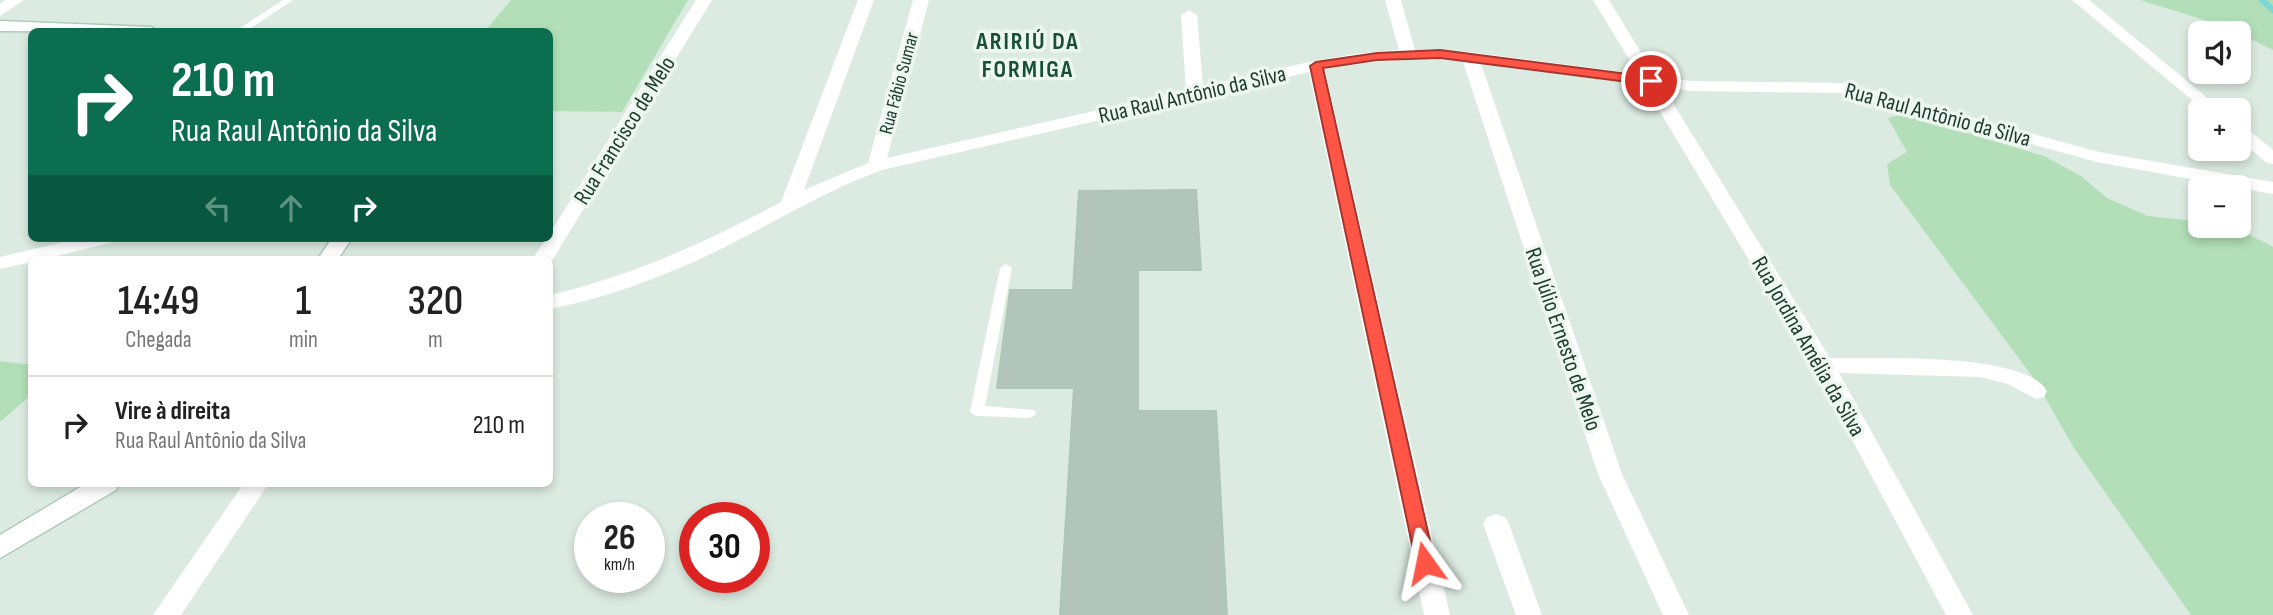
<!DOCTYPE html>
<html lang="pt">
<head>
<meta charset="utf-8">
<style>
	body { margin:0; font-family:"Sofia Sans Condensed",sans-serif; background:#f6f6f6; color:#222; height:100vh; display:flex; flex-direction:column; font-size:26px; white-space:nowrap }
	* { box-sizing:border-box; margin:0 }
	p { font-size:23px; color:#767676 }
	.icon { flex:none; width:38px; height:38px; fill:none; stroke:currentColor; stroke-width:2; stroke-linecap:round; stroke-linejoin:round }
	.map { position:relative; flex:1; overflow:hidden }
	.panel { position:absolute; left:28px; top:256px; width:525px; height:231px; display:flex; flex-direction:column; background:#fff; border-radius:10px; box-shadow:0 4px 10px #0003 }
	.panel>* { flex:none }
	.guide { position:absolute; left:28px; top:28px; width:525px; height:214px; border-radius:10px; box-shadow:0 4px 10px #0003; background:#0b6e4f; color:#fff; overflow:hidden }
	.fabs { position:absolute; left:2188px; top:21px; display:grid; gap:14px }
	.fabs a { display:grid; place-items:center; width:63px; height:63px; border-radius:10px; background:#fff; box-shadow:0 4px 10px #0003; font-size:35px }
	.speed { position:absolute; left:574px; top:502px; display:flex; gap:14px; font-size:35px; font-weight:700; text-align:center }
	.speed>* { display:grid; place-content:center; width:91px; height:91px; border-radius:50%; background:#fff; box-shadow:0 4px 10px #0003; line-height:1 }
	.speed small { font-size:18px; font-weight:400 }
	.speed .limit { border:10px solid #d22; background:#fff; color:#111 }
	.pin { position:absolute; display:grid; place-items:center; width:60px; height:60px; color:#fff; margin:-30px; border:4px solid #fff; border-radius:50%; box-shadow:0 2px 7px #0007 }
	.me { position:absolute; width:77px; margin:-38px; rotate:348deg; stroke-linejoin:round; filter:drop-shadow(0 0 5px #0008) }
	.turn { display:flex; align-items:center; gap:24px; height:147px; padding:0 28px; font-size:32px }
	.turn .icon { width:91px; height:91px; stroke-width:2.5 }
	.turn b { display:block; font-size:49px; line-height:60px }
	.lanes { display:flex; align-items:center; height:66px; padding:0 28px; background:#0003; justify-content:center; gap:35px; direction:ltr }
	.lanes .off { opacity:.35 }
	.eta { display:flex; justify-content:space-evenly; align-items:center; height:119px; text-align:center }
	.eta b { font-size:42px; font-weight:600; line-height:49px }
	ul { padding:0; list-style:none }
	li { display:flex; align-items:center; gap:21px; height:98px; padding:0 28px; border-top:2px solid #e0e0e0 }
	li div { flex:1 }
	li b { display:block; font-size:26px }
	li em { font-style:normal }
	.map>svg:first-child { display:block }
</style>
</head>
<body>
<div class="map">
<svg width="2273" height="615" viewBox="0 0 2273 615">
	<rect width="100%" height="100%" fill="#dcebe2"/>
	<g fill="#b2dfb7">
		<path d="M 511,0 L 688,0 L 622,112 L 550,111 L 550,32 L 485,31 Z"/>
		<path d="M 2140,0 L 2273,0 L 2273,50 L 2227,27 Z"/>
		<path d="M 1903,114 L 2044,156 L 2081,176 L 2107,198 L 2148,216 L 2195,221 L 2200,222 L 2200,226 C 2228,226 2249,233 2273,247 L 2273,615 L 2191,615 L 2074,448 L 2035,380 L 1890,185 L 1887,164 L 1907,152 L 1888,118 Z"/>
		<path d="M 0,361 L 32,365 L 31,395 L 0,422 Z"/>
	</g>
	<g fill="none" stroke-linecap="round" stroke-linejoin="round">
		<path stroke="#7cd7d6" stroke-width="6" d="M 2262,0 L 2273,10"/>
	</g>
	<path fill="#b1c5ba" stroke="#aec5b8" stroke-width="2" d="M 1196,190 L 1201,270 L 1138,270 L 1138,411 L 1216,411 L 1227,615 L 1060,615 L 1074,388 L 997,388 L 1010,290 L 1073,290 L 1079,191 Z"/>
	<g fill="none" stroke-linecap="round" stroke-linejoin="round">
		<g stroke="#aeccbc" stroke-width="3">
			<g id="secondary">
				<path d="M 0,21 L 151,27 L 159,32 L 0,31 Z"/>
				<path d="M 332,238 L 352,238 L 338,259 L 318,259 Z"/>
				<path d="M 87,483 L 119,483 L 116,490 L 0,558 L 0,535 Z"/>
			</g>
		</g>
		<g fill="#fff" fill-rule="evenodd">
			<path d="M 283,0 L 293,0 L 245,32 L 234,32 Z"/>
			<path d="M 1006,264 L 1012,268 L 985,406 L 1034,410 L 1036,413 L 1034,416 L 1029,418 L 977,416 L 972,414 L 970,411 L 1000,268 Z"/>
		</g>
		<g fill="#fff" fill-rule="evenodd">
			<path d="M 6,0 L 24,0 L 0,16 L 0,4 Z"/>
			<path d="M 696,0 L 712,0 L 553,259 L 550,264 L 550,259 L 533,259 L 546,238 L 550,238 L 550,233 Z"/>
			<path d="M 858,0 L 874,0 L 804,190 L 868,163 L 913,0 L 929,0 L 887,158 L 1186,90 L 1181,15 L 1189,10 L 1197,15 L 1203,87 C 1267,72 1333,53 1399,50 L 1385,0 L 1401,0 L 1415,50 L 1470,52 L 1638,74 L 1593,0 L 1609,0 L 1656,77 L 1691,81 L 1846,83 L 2099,152 L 2273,182 L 2273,194 L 2097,162 L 1845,93 L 1691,91 L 1663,87 L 1830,358 C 1874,359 2024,351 2047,391 L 2044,397 L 2036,399 L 2008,384 L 1980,377 L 1839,373 L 1973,615 L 1946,615 L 1812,365 L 1644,85 L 1481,64 L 1622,474 L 1689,615 L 1663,615 L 1598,474 L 1463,62 C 1417,56 1371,62 1325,69 L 1450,615 L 1424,615 L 1309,72 L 882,170 C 827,190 778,220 727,246 C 671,274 611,297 550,309 L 550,295 C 632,276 706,242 781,202 Z"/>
			<path d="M 2072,0 L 2089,0 L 2222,110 L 2204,110 Z"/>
			<path d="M 2238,125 L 2244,126 L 2273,150 L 2273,164 L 2267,163 L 2238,139 Z"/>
			<path d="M 81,238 L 117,238 L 114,242 L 44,259 L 32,259 L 32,262 L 0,269 L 0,257 Z"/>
			<path d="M 244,483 L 269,483 L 181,615 L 153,615 Z"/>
			<path d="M 1496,514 L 1505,517 L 1509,524 L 1542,615 L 1516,615 L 1483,524 L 1487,517 Z"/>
		</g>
		<use href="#secondary" fill="#fff" fill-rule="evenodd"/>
	</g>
	<path fill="#ff5546" stroke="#a6372e" stroke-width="2" d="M 1440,50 L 1651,77 L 1657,81 L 1651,85 L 1440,58 L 1377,60 L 1323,68 L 1435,563 L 1432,568 L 1425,571 L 1418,568 L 1416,563 L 1310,66 L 1316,62 L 1377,53 Z"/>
	<g text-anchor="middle" stroke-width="7" stroke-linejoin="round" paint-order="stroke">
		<g font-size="19" fill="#1d3b2e" stroke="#edf7f0">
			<text transform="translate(898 83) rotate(-75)" y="7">Rua Fábio Sumar</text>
		</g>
		<g font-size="23" fill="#1d3b2e" stroke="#edf7f0">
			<text transform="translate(1192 94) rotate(-13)" y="8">Rua Raul Antônio da Silva</text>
			<text transform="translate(1938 114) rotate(15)" y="8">Rua Raul Antônio da Silva</text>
			<text transform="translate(624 130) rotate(-58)" y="8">Rua Francisco de Melo</text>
			<text transform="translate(1564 339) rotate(71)" y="8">Rua Júlio Ernesto de Melo</text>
			<text transform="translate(1809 346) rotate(60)" y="8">Rua Jordina Amélia da Silva</text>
		</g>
		<g font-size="24" font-weight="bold" letter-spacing="2" fill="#174f38" stroke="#edf7f0">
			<text x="1028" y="49">ARIRIÚ DA<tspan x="1028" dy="28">FORMIGA</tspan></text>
		</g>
	</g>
</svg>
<div class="fabs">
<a><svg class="icon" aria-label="sound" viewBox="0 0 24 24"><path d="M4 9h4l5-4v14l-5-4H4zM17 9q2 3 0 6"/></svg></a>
<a>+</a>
<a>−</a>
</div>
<div class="speed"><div>26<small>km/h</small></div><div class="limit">30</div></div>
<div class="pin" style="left:1651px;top:81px;background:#d93025"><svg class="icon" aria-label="arrive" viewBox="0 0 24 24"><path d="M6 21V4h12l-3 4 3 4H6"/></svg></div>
<svg class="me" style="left:1425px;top:563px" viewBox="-20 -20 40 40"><path d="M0-17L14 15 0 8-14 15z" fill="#ff5546" stroke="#fff" stroke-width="4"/></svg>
<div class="guide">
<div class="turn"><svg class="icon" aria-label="right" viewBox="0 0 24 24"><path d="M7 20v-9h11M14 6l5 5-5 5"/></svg><div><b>210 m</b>Rua Raul Antônio da Silva</div></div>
<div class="lanes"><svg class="icon off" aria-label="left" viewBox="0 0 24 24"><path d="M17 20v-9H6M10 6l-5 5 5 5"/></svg><svg class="icon off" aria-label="ahead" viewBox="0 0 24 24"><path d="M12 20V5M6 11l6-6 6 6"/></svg><svg class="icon" aria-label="right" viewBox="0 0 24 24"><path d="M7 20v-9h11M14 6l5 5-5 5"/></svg></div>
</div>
<section class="panel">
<div class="eta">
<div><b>14:49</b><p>Chegada</p></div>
<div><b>1</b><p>min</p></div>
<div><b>320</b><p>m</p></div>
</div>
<ul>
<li><svg class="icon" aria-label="right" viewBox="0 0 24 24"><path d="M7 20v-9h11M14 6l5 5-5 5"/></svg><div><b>Vire à direita</b><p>Rua Raul Antônio da Silva</p></div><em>210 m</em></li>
</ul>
</section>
</div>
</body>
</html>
